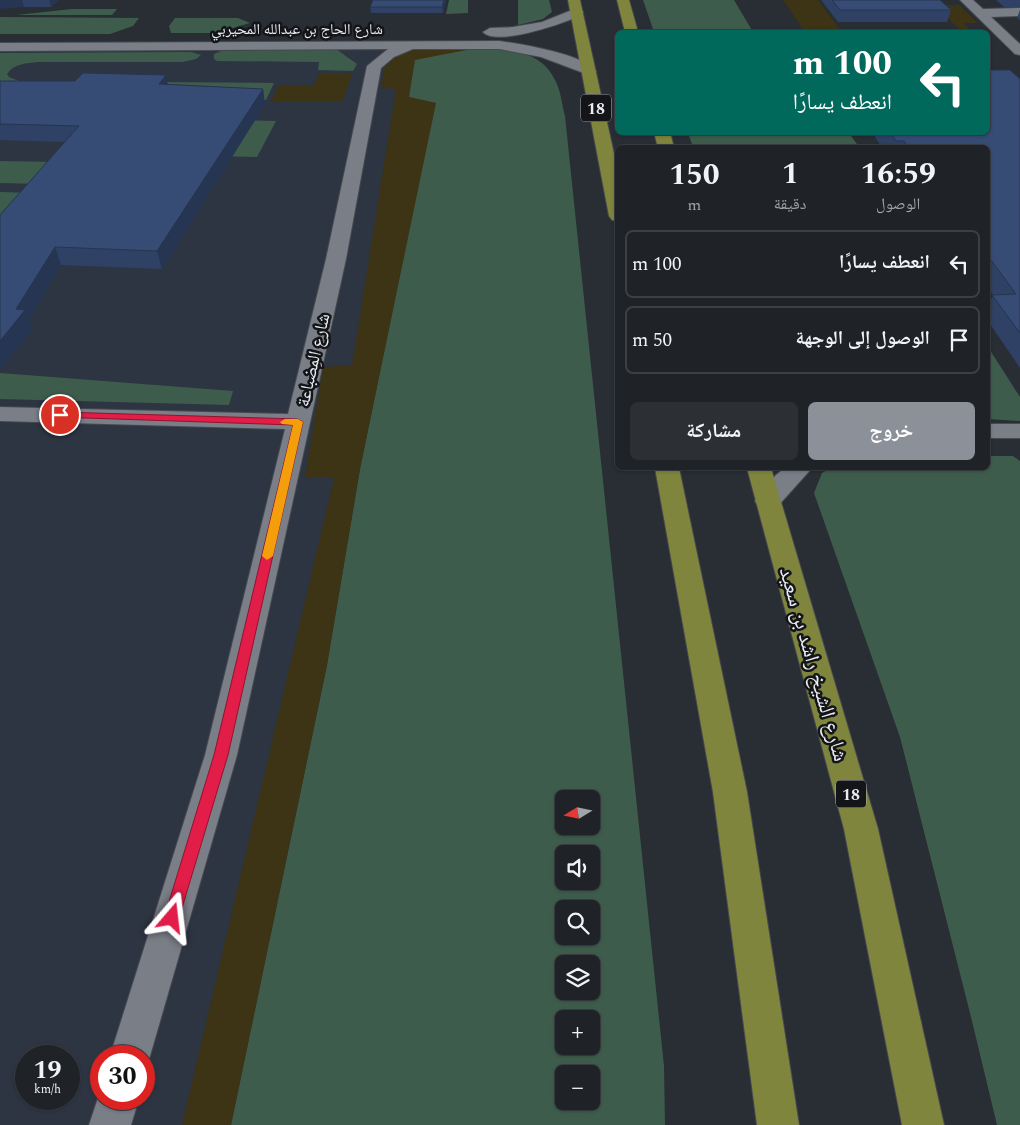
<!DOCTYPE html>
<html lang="ar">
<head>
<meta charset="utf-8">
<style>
	body { margin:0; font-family:Spectral,"Noto Naskh Arabic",serif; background:#2c2f33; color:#f1f3f6; direction:rtl; height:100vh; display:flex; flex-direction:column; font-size:19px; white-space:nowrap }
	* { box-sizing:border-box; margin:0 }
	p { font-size:16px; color:#a1a4a7 }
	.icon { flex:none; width:28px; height:28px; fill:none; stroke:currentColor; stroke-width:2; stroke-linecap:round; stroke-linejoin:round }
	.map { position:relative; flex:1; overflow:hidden; direction:ltr }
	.drawer { position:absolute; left:615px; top:145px; width:375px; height:325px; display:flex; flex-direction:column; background:#1f2227; border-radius:8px; box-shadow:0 1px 4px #0004,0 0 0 1px #3c3f44; direction:rtl }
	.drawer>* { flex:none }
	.guide { position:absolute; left:615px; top:30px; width:375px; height:105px; border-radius:8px; box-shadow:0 1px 4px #0004,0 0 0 1px #3c3f44; direction:rtl; background:#00695c; color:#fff; overflow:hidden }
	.needle { width:32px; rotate:260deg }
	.fabs { position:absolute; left:555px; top:790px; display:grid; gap:10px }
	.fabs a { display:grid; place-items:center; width:45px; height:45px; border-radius:8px; background:#1f2227; box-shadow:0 1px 4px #0004,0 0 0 1px #3c3f44; font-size:25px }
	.speed { position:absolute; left:15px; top:1045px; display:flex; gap:10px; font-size:25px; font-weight:700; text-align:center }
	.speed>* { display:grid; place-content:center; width:65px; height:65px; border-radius:50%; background:#1f2227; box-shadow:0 1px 4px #0004,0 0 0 1px #3c3f44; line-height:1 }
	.speed small { font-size:12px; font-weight:400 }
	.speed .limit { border:8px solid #d22; background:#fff; color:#111 }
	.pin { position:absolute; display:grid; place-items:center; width:42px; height:42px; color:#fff; margin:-21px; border:2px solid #fff; border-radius:50%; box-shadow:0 1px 5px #0007 }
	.me { position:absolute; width:55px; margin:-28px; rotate:17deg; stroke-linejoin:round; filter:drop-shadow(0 0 4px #0008) }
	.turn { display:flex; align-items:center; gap:18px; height:105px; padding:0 15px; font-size:22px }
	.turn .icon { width:65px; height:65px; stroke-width:2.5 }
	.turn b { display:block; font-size:35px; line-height:42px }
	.eta { display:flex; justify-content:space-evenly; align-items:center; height:85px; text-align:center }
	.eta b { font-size:30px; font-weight:700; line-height:35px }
	.button { display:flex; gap:10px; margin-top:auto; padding:10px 15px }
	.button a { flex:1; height:58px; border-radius:8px; background:#8c9099; color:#fff; font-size:20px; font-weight:700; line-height:58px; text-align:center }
	.button a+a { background:#2c2f33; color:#f1f3f6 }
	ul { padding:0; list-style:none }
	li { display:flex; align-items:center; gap:15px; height:68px; margin:0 10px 8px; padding:0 5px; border:2px solid #3c3f44; border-radius:8px }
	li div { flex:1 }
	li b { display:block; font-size:19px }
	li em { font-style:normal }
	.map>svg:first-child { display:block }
</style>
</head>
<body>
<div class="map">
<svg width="1020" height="1125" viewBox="0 0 1020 1125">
	<rect width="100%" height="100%" fill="#292d34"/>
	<path fill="#2e3542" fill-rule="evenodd" d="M 450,48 L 444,96 L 380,1125 L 0,1125 L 0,51 ZM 26,1056 L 69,1056 L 69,1099 L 26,1099 ZM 101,1056 L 144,1056 L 144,1099 L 101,1099 Z"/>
	<g fill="#3e5c4c" fill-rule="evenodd">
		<path d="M 449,0 L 468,0 L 468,13 L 446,14 Z"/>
		<path d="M 518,0 L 549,0 L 552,12 L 543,19 L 518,25 Z"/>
		<path d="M 643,0 L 734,0 L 753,32 L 654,32 Z"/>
		<path d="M 72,9 L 117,9 L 112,15 L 16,15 Z"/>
		<path d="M 0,17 L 139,18 L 133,26 L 110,34 L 0,34 Z"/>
		<path d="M 175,18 L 238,18 L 250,23 L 215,33 L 171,33 L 169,26 Z"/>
		<path d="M 317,49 L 336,49 L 357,64 L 353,71 L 318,70 L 319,62 L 217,61 L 214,59 L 214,54 L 221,51 Z"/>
		<path d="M 466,50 C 499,50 540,45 556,82 C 561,92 562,105 565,116 L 664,1066 L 665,1125 L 231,1125 L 327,665 L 360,469 L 435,103 L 408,97 L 415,59 ZM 564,799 L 591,799 L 591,826 L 564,826 ZM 564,854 L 591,854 L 591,881 L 564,881 ZM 564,909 L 591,909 L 591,936 L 564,936 ZM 564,964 L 591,964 L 591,991 L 564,991 ZM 564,1019 L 591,1019 L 591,1046 L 564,1046 ZM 564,1074 L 591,1074 L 591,1101 L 564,1101 Z"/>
		<path d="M 191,52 L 201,55 L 196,59 L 183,62 L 38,62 C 27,63 13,64 7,74 L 9,77 L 19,81 L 274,83 L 266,100 L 0,93 L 0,53 Z"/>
		<path d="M 238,120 L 276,121 L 257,157 L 216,156 Z"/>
		<path d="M 688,133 L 849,133 L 859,147 L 693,147 Z"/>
		<path d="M 0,161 L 59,162 L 40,184 L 0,183 Z"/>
		<path d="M 0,192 L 33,193 L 0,229 Z"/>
		<path d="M 988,347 L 1020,397 L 1020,421 L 988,419 Z"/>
		<path d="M 0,373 L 233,391 L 229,405 L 0,399 Z"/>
		<path d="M 988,456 L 1013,456 L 1020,461 L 1020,1125 L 997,1125 L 971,1017 L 900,737 L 814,493 L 822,473 L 831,468 L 988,468 Z"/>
	</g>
	<g fill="#3c3414">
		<path d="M 783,0 L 818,0 L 842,32 L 805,32 Z"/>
		<path d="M 930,0 L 946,5 L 959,5 L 978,23 L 963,23 L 972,32 L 962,32 Z"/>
		<path d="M 411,50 L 466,50 L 415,60 L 409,97 L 436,103 L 360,469 L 327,665 L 231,1125 L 182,1125 L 334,478 L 305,478 L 323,367 L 352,365 L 396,89 L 381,88 L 386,60 Z"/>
		<path d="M 319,74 L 352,74 L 342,102 L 271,102 L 278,85 L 314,85 Z"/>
	</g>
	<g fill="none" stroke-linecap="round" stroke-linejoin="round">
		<g stroke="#46494f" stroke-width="2">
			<g id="minor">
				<path d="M 960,0 L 973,0 L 983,9 L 1020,8 L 1020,16 L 991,17 L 1020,44 L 1020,55 L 1015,54 Z"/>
				<path d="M 577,8 L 581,9 L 583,12 L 581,15 C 566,23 496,47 483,32 L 490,28 L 513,27 L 542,22 Z"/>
				<path d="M 499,41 C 521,44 583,54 596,71 L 594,74 L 589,75 L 541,57 L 499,49 L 413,49 L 394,57 L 381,68 L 346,259 L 237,755 L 150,1056 L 144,1071 L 144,1056 L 110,1056 L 205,755 L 285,429 L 0,421 L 0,407 L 288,414 L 326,259 L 367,66 L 388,49 L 0,51 L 0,43 Z"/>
				<rect x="988" y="424" width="32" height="14"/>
				<path d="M 785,468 L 812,468 L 777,507 L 768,510 L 759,507 L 755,501 L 776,475 Z"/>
				<path d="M 101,1089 L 101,1099 L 139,1099 L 131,1125 L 89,1125 Z"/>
			</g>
		</g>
		<g stroke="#46494f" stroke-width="2">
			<g id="major">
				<path d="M 568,0 L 580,0 L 618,172 L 618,221 L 612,220 L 609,216 Z"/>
				<path d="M 617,0 L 629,0 L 638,32 L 625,32 Z"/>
				<path d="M 654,132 L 670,132 L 674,148 L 658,148 Z"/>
				<path d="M 655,468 L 679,468 L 747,792 L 799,1125 L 757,1125 L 713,792 Z"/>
				<path d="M 747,468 L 771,468 L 878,829 L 944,1125 L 902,1125 L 844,829 Z"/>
			</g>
		</g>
		<use href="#minor" fill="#797e87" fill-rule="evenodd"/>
		<use href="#major" fill="#80853d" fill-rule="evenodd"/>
	</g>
	<g fill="#2f4164">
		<path d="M 0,0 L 59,0 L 51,7 L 24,7 Z"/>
		<path d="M 373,0 L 446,0 L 443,13 L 371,13 L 370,7 Z"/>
		<path d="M 821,0 L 940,0 L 951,10 L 947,22 L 838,22 Z"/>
		<path d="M 996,0 L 1020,0 L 1020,7 L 1004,7 Z"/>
		<path d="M 1020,10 L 1020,20 L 1017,18 Z"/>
		<path d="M 1020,79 L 1020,368 L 988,321 L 988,307 L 993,295 L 988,288 L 988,148 L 882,148 L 872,132 L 988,132 Z"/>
		<path d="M 0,81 L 168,84 L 263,89 L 265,104 L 162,269 L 61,265 L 29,319 L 33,328 L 0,370 L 0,215 L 65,142 L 0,140 Z"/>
	</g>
	<g fill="#263551">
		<path d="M 0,0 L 22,0 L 24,7 L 0,9 Z"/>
		<path d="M 49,0 L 59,0 L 51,7 Z"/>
		<path d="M 444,0 L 446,0 L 443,13 L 442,7 Z"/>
		<path d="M 166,75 L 169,91 L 159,84 Z"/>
		<path d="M 263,89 L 265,104 L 162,269 L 157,251 Z"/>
		<path d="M 55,247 L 61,265 L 29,319 L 33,328 L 0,370 L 0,341 L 16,309 Z"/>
	</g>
	<g fill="#374c74" stroke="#263551">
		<path d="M 373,0 L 444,0 L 442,7 L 370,7 Z"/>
		<path d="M 832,0 L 940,0 L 951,10 L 840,10 Z"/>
		<path d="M 988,70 L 1010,70 L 1020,79 L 1020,333 L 992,295 L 1016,294 L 988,256 L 988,148 L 909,148 L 904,141 L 896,141 L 890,132 L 988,132 Z"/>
		<path d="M 83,73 L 166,75 L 159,84 L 263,89 L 157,251 L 55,247 L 16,309 L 25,310 L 0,341 L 0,215 L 79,126 L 0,124 L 0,81 L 75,81 Z"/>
	</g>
	<path fill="#e11d48" stroke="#92132f" d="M 60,412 L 298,419 L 303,422 L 228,755 L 179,918 L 177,923 L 172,925 L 166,923 L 164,918 L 214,755 L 293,425 L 56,417 L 55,415 Z"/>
	<path fill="#f59e0b" d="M 285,419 L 298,419 L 303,422 L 273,556 L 267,560 L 262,556 L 293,425 L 282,424 L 280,422 Z"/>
	<g text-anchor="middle" stroke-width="5" stroke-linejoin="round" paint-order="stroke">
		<g font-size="15" fill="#e9ecf0" stroke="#131519">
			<text x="297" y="34">شارع الحاج بن عبدالله المحيربي</text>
		</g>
		<g fill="#131519" stroke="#a9acb0" stroke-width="1">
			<rect x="581" y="94.5" width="30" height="27" rx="4"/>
			<rect x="836" y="780.5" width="30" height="27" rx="4"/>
		</g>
		<g font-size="16" font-weight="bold" fill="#e9ecf0">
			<text x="596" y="114">18</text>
			<text x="851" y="800">18</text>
		</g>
		<g font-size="18" fill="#e9ecf0" stroke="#131519">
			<text transform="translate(313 360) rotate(-77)" y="6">شارع المِضباعة</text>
		</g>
		<g font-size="21" fill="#e9ecf0" stroke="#131519">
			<text transform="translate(814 664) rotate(74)" y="7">شارع الشيخ راشد بن سعيد</text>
		</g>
	</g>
</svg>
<div class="fabs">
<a><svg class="needle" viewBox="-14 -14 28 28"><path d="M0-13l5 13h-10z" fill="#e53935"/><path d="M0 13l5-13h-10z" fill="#a1a4a7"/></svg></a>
<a><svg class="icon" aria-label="sound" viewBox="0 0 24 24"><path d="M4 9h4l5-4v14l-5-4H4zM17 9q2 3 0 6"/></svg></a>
<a><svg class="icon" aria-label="search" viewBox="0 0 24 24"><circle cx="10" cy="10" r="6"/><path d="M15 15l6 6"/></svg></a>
<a><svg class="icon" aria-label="layers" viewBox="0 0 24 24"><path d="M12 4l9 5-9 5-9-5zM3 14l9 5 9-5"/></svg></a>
<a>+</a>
<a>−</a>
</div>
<div class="speed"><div>19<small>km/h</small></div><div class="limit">30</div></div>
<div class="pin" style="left:60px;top:415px;background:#d93025"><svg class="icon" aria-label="arrive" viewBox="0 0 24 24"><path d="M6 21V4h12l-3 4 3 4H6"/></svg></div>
<svg class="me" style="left:172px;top:918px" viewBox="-20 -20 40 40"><path d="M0-17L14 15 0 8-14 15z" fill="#e11d48" stroke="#fff" stroke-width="4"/></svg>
<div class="guide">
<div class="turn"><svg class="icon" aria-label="left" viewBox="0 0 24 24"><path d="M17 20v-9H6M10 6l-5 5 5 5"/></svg><div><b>100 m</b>انعطف يسارًا</div></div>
</div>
<section class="drawer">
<div class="eta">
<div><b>16:59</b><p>الوصول</p></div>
<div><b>1</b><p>دقيقة</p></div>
<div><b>150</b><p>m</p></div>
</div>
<ul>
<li><svg class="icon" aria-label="left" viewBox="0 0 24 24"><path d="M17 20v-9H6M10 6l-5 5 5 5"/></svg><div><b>انعطف يسارًا</b></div><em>100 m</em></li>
<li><svg class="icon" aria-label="arrive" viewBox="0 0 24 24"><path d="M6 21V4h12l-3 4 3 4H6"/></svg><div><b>الوصول إلى الوجهة</b></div><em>50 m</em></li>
</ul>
<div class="button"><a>خروج</a><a>مشاركة</a></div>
</section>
</div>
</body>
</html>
